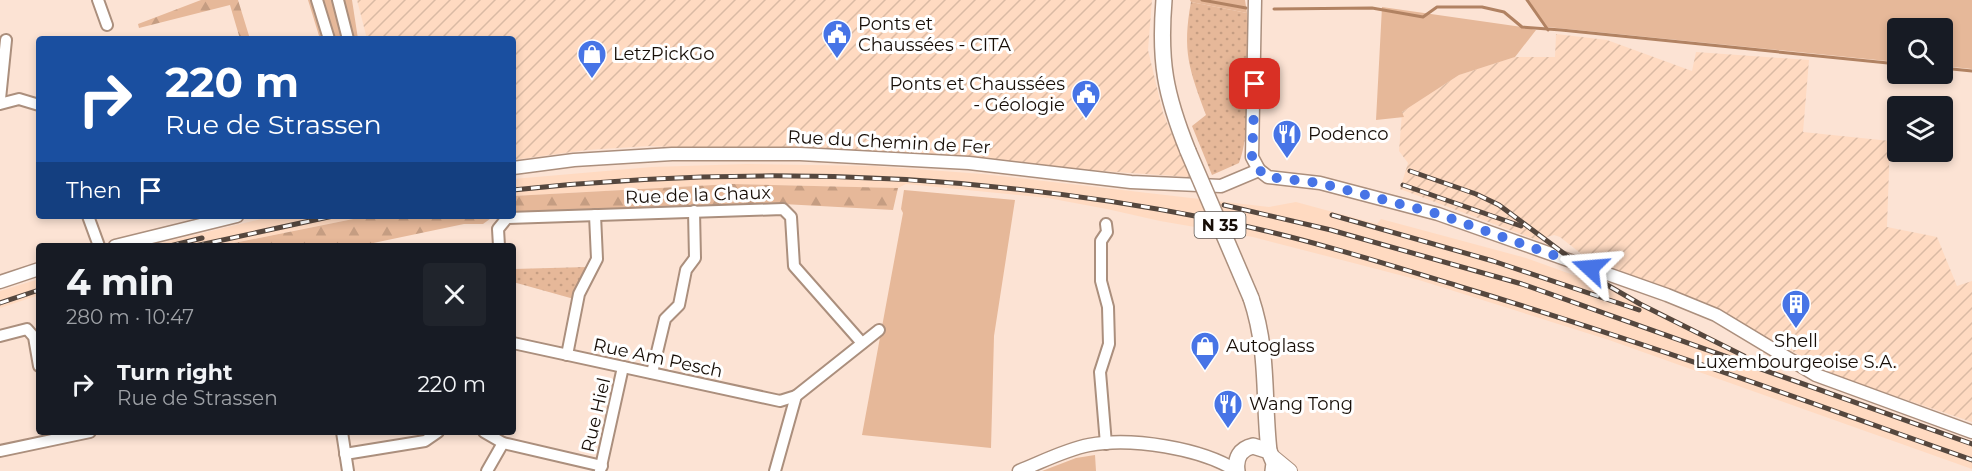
<!DOCTYPE html>
<html lang="en">
<head>
<meta charset="utf-8">
<style>
	body { margin:0; font-family:Montserrat,sans-serif; background:#20242c; color:#f1f3f6; height:100vh; display:flex; flex-direction:column; font-size:22px; white-space:nowrap }
	* { box-sizing:border-box; margin:0 }
	p { font-size:20px; color:#9ea1a6 }
	.icon { flex:none; width:33px; height:33px; fill:none; stroke:currentColor; stroke-width:2; stroke-linecap:round; stroke-linejoin:round }
	.map { position:relative; flex:1; overflow:hidden }
	.panel { position:absolute; left:36px; top:243px; width:480px; height:192px; display:flex; flex-direction:column; background:#171b24; border-radius:6px; box-shadow:0 3px 9px #0003 }
	.panel>* { flex:none }
	.top-card { position:absolute; left:36px; top:36px; width:480px; height:183px; border-radius:6px; box-shadow:0 3px 9px #0003; background:#1a4fa0; color:#fff; overflow:hidden }
	.buttons { position:absolute; left:1887px; top:18px; display:grid; gap:12px }
	.buttons a { display:grid; place-items:center; width:66px; height:66px; border-radius:6px; background:#171b24; box-shadow:0 3px 9px #0003; font-size:30px }
	.pin { position:absolute; display:grid; place-items:center; width:51px; height:51px; color:#fff; margin:-26px; border-radius:12px; box-shadow:0 3px 9px #0006 }
	.me { position:absolute; width:66px; margin:-33px; rotate:289deg; stroke-linejoin:round; filter:drop-shadow(0 0 4px #0008) }
	.turn { display:flex; align-items:center; gap:21px; height:126px; padding:0 30px; font-size:27px }
	.turn .icon { width:78px; height:78px; stroke-width:2.5 }
	.turn b { display:block; font-size:42px; line-height:51px }
	.then { display:flex; align-items:center; height:57px; padding:0 30px; background:#0003; gap:12px; font-size:22px }
	.round { display:grid; place-items:center; flex:none; width:63px; height:63px; border-radius:6px; background:#20242c }
	.overview { display:flex; align-items:center; justify-content:space-between; height:102px; padding:0 30px }
	h1 { font-size:36px; font-weight:700; line-height:45px }
	ul { padding:0; list-style:none }
	li { display:flex; align-items:center; gap:18px; height:78px; padding:0 30px }
	li div { flex:1 }
	li b { display:block; font-size:22px }
	li em { font-style:normal }
	.map>svg:first-child { display:block }
</style>
</head>
<body>
<div class="map">
<svg width="1972" height="471" viewBox="0 0 1972 471">
	<defs>
		<pattern id="industrial-furrows" width="10" height="10" patternUnits="userSpaceOnUse" patternTransform="scale(1.5)"><rect width="10" height="10" fill="#ffdac1"/><path d="M-1 1l2-2M0 10L10 0M9 11l2-2" fill="none" stroke="#dabaa4"/></pattern>
		<pattern id="forest-firs" width="22" height="20" patternUnits="userSpaceOnUse" patternTransform="scale(1.5)"><rect width="22" height="20" fill="#e6b899"/><path d="M5 1l3.5 6h-7zM16 11l3.5 6h-7z" fill="#c59d82"/></pattern>
		<pattern id="park-dots" width="8" height="8" patternUnits="userSpaceOnUse" patternTransform="scale(1.5)"><rect width="8" height="8" fill="#e6b899"/><path d="M2 2h.1M6 6h.1" fill="none" stroke="#c59d82" stroke-width="1.8" stroke-linecap="round"/></pattern>
	</defs>
	<rect width="100%" height="100%" fill="#fce3d4"/>
	<g fill="#ffdac1">
		<path d="M 747,164 L 873,166 L 983,174 L 1269,207 L 1296,202 L 1377,224 L 1381,219 L 1526,258 L 1626,294 L 1794,378 L 1972,441 L 1972,469 L 1609,340 L 1419,280 L 1253,237 L 1160,221 L 1107,209 L 1048,198 L 906,184 L 898,188 L 732,184 L 513,196 L 513,179 L 652,167 Z"/>
		<path d="M 274,216 L 368,216 L 218,246 L 148,246 Z"/>
		<path d="M 39,279 L 39,295 L 0,308 L 0,291 Z"/>
	</g>
	<g fill="url(#industrial-furrows)">
		<path d="M 357,0 L 1152,0 L 1148,50 L 1163,113 L 1190,177 L 968,162 L 650,146 L 587,150 L 513,160 L 513,39 L 367,39 Z"/>
		<path d="M 1556,34 L 1607,40 L 1692,71 L 1696,52 L 1809,60 L 1803,132 L 1890,141 L 1887,227 L 1937,237 L 1957,286 L 1972,281 L 1972,422 L 1839,377 L 1720,311 L 1584,256 L 1560,237 L 1554,235 L 1537,240 L 1400,189 L 1408,163 L 1399,151 L 1402,112 L 1459,75 L 1515,57 L 1555,57 Z"/>
	</g>
	<g fill="#e6b899">
		<path d="M 308,0 L 352,0 L 358,39 L 320,39 Z"/>
		<path d="M 1190,0 L 1245,0 L 1247,13 L 1191,2 Z"/>
		<path d="M 1527,0 L 1972,0 L 1972,69 L 1943,66 L 1942,28 L 1898,28 L 1897,62 L 1547,27 Z"/>
		<path d="M 1382,7 L 1522,27 L 1536,30 L 1515,57 L 1459,75 L 1402,112 L 1404,117 L 1376,120 Z"/>
		<path d="M 904,190 L 1015,200 L 994,336 L 991,448 L 862,435 L 903,213 L 901,209 Z"/>
		<path d="M 1095,455 L 1096,471 L 1042,471 L 1076,458 Z"/>
	</g>
	<g fill="url(#forest-firs)">
		<path d="M 201,0 L 238,0 L 250,39 L 240,39 L 230,5 L 139,28 L 138,24 Z"/>
		<path d="M 732,184 L 898,188 L 893,210 L 783,204 L 513,214 L 513,196 Z"/>
		<path d="M 368,216 L 494,216 L 483,224 L 464,224 L 359,246 L 219,246 Z"/>
	</g>
	<g fill="url(#park-dots)">
		<path d="M 1191,2 L 1247,13 C 1249,47 1252,133 1239,163 L 1212,175 L 1192,126 L 1206,115 C 1189,69 1182,51 1191,2 Z"/>
		<path d="M 588,267 L 574,299 L 513,282 L 513,269 Z"/>
	</g>
	<g fill="none" stroke-linecap="round" stroke-linejoin="round">
		<g stroke="#b18262" stroke-width="3">
			<path d="M 1202,0 L 1246,8"/>
			<path d="M 1527,0 L 1548,30"/>
			<path d="M 1274,9 L 1372,8 L 1423,17 L 1437,7 L 1482,7 L 1504,12 L 1522,27 L 1561,30 L 1898,64"/>
			<path d="M 1942,68 L 1972,71"/>
		</g>
		<g stroke="#ab8f7d" stroke-width="14">
			<g id="minor">
				<path d="M 98,0 L 107,25"/>
				<path d="M 317,0 L 329,39"/>
				<path d="M 338,0 L 348,39"/>
				<path d="M 0,99 L 6,40"/>
				<path d="M 0,104 L 19,99 L 39,105"/>
				<path d="M 88,216 L 99,246"/>
				<path d="M 499,246 L 498,229 L 507,218 L 783,209 L 791,217 L 794,266 L 862,343"/>
				<path d="M 0,336 L 27,329 L 34,337 L 39,366"/>
				<path d="M 513,343 L 780,401 L 796,396"/>
				<path d="M 567,355 L 579,294 L 597,259 L 595,215"/>
				<path d="M 652,373 L 665,319 L 679,305 L 686,270 L 695,258 L 694,211"/>
				<path d="M 342,432 L 348,471"/>
				<path d="M 484,432 L 503,443 L 602,466"/>
				<path d="M 1106,444 L 1100,372 L 1109,344 L 1108,307 L 1101,281 L 1101,241 L 1107,232 L 1106,224"/>
				<path d="M 0,451 L 90,432"/>
				<path d="M 345,454 L 425,441 L 438,432"/>
				<path d="M 487,471 L 503,443"/>
				<path d="M 600,471 L 623,367"/>
				<path d="M 775,471 L 796,396 L 879,330"/>
			</g>
		</g>
		<g stroke="#ab8f7d" stroke-width="15">
			<g id="tertiary">
				<path d="M 1255,0 L 1252,157 L 1259,170 L 1268,177 L 1320,183 L 1438,214 L 1667,295 L 1716,315 L 1816,375 L 1972,432"/>
				<path d="M 513,168 L 574,160 L 672,154 L 800,154 L 969,163 L 1131,182 L 1221,186 L 1259,170"/>
				<path d="M 115,246 L 237,216"/>
				<path d="M 0,282 L 39,269"/>
				<path d="M 1019,471 C 1042,462 1064,450 1089,445 C 1131,437 1201,448 1237,471"/>
			</g>
		</g>
		<g stroke="#ab8f7d" stroke-width="16">
			<path id="secondary" d="M 1273,457 L 1290,471"/>
		</g>
		<g stroke="#ab8f7d" stroke-width="18">
			<g id="primary">
				<path d="M 1164,0 C 1159,61 1165,94 1188,151"/>
				<path d="M 1251,298 C 1269,352 1263,397 1269,451"/>
				<path d="M 1237,471 C 1235,458 1240,449 1253,446 L 1269,451 L 1274,463 L 1273,471"/>
			</g>
		</g>
		<use href="#minor" stroke="#fff" stroke-width="10"/>
		<use href="#tertiary" stroke="#fff" stroke-width="12"/>
		<use href="#secondary" stroke="#fff" stroke-width="14"/>
		<use href="#primary" stroke="#fff" stroke-width="15"/>
		<g stroke="#55473e" stroke-width="5">
			<g id="rail">
				<path d="M 1410,171 L 1476,194 L 1499,205 L 1602,282 L 1640,304 L 1744,356"/>
				<path d="M 1403,185 L 1521,226"/>
				<path d="M 513,190 C 745,165 982,173 1211,219 C 1294,235 1377,261 1458,286 C 1631,338 1802,399 1972,460"/>
				<path d="M 1224,205 L 1331,230 L 1522,284 L 1972,444"/>
				<path d="M 1332,215 L 1493,261 L 1639,310"/>
				<path d="M 170,246 L 202,238"/>
				<path d="M 195,246 L 333,216"/>
				<path d="M 0,303 L 39,290"/>
			</g>
		</g>
		<use href="#rail" stroke="#fff" stroke-width="3" stroke-dasharray="9" stroke-linecap="butt"/>
		<g stroke="#ab8f7d" stroke-width="18" stroke-linecap="butt">
			<path id="primary-bridge" d="M 1188,151 L 1251,298"/>
		</g>
		<use href="#primary-bridge" stroke="#fff" stroke-width="15"/>
	</g>
	<g fill="none" stroke-linecap="round" stroke-linejoin="round">
		<path stroke="#4774e6" stroke-width="10" stroke-dasharray="0 18" d="M 1255,84 L 1252,157 L 1259,170 L 1268,177 L 1320,183 L 1438,214 L 1590,268"/>
	</g>
	<defs>
		<g id="civic-pin" transform="scale(1.5)"><path d="M0 17L-7.5 6A9.5 9.5 0 1 1 7.5 6Z" fill="#4774e6" stroke="#fff"/><path d="M-.6-6.5H3V-4.5H.6V-3L4-1V1h2V6H-6V1h2V-1L-.6-3ZM-1.2 2.5V6h2.4V2.5Z" fill="#fff"/></g>
		<g id="shop-pin" transform="scale(1.5)"><path d="M0 17L-7.5 6A9.5 9.5 0 1 1 7.5 6Z" fill="#4774e6" stroke="#fff"/><path d="M-5-2.5h2.3a2.7 3.5 0 0 1 5.4 0H5L5.5 6h-11ZM-1.5-2.5h3a1.5 2.3 0 0 0-3 0Z" fill="#fff"/></g>
		<g id="restaurant-pin" transform="scale(1.5)"><path d="M0 17L-7.5 6A9.5 9.5 0 1 1 7.5 6Z" fill="#4774e6" stroke="#fff"/><path d="M-5-6h1v4h1v-4h1v4h1v-4h1v5L-1.5 .5V6h-2V.5L-5-1ZM5-6V6H3V1.5H1.5Q1.5-4 5-6Z" fill="#fff"/></g>
		<g id="building-pin" transform="scale(1.5)"><path d="M0 17L-7.5 6A9.5 9.5 0 1 1 7.5 6Z" fill="#4774e6" stroke="#fff"/><path d="M-4-6H4V6H1V3H-1V6H-4ZM-2.5-4.3h1.7v1.8h-1.7ZM.8-4.3h1.7v1.8H.8ZM-2.5-1h1.7V.8h-1.7ZM.8-1h1.7V.8H.8Z" fill="#fff"/></g>
	</defs>
	<g fill-rule="evenodd">
		<use href="#civic-pin" x="837" y="34"/>
		<use href="#shop-pin" x="592" y="54"/>
		<use href="#civic-pin" x="1086" y="94"/>
		<use href="#restaurant-pin" x="1287" y="134"/>
		<use href="#building-pin" x="1796" y="304"/>
		<use href="#shop-pin" x="1205" y="346"/>
		<use href="#restaurant-pin" x="1228" y="404"/>
	</g>
	<g text-anchor="middle" stroke-width="6" stroke-linejoin="round" paint-order="stroke">
		<rect fill="#fff" stroke="#5d5651" stroke-width="1.5" x="1194.5" y="212" width="51" height="26" rx="4.5"/>
		<g font-size="16" font-weight="bold" fill="#170e07">
			<text x="1220" y="231">N 35</text>
		</g>
		<g font-size="18" fill="#170e07" stroke="#fff" text-anchor="start">
			<text x="858" y="30">Ponts et<tspan x="858" dy="21">Chaussées - CITA</tspan></text>
			<text x="613" y="60">LetzPickGo</text>
			<text x="1065" y="90" text-anchor="end">Ponts et Chaussées<tspan x="1065" dy="21">- Géologie</tspan></text>
			<text x="1308" y="140">Podenco</text>
			<text x="1796" y="347" text-anchor="middle">Shell<tspan x="1796" dy="21">Luxembourgeoise S.A.</tspan></text>
			<text x="1226" y="352">Autoglass</text>
			<text x="1249" y="410">Wang Tong</text>
		</g>
		<g font-size="18" fill="#170e07" stroke="#fff">
			<text transform="translate(889 142) rotate(3)" y="6">Rue du Chemin de Fer</text>
			<text transform="translate(698 195) rotate(-2)" y="6">Rue de la Chaux</text>
			<text transform="translate(658 358) rotate(12)" y="6">Rue Am Pesch</text>
			<text transform="translate(596 415) rotate(-77)" y="6">Rue Hiel</text>
		</g>
	</g>
</svg>
<div class="buttons">
<a><svg class="icon" aria-label="search" viewBox="0 0 24 24"><circle cx="10" cy="10" r="6"/><path d="M15 15l6 6"/></svg></a>
<a><svg class="icon" aria-label="layers" viewBox="0 0 24 24"><path d="M12 4l9 5-9 5-9-5zM3 14l9 5 9-5"/></svg></a>
</div>
<div class="pin" style="left:1255px;top:84px;background:#d93025"><svg class="icon" aria-label="arrive" viewBox="0 0 24 24"><path d="M6 21V4h12l-3 4 3 4H6"/></svg></div>
<svg class="me" style="left:1590px;top:268px" viewBox="-20 -20 40 40"><path d="M0-17L14 15 0 8-14 15z" fill="#4774e6" stroke="#fff" stroke-width="4"/></svg>
<div class="top-card">
<div class="turn"><svg class="icon" aria-label="right" viewBox="0 0 24 24"><path d="M7 20v-9h11M14 6l5 5-5 5"/></svg><div><b>220 m</b>Rue de Strassen</div></div>
<div class="then">Then<svg class="icon" aria-label="arrive" viewBox="0 0 24 24"><path d="M6 21V4h12l-3 4 3 4H6"/></svg></div>
</div>
<section class="panel">
<div class="overview"><div><h1>4 min</h1><p>280 m · 10:47</p></div><a class="round"><svg class="icon" aria-label="close" viewBox="0 0 24 24"><path d="M6 6l12 12M18 6L6 18"/></svg></a></div>
<ul>
<li><svg class="icon" aria-label="right" viewBox="0 0 24 24"><path d="M7 20v-9h11M14 6l5 5-5 5"/></svg><div><b>Turn right</b><p>Rue de Strassen</p></div><em>220 m</em></li>
</ul>
</section>
</div>
</body>
</html>
